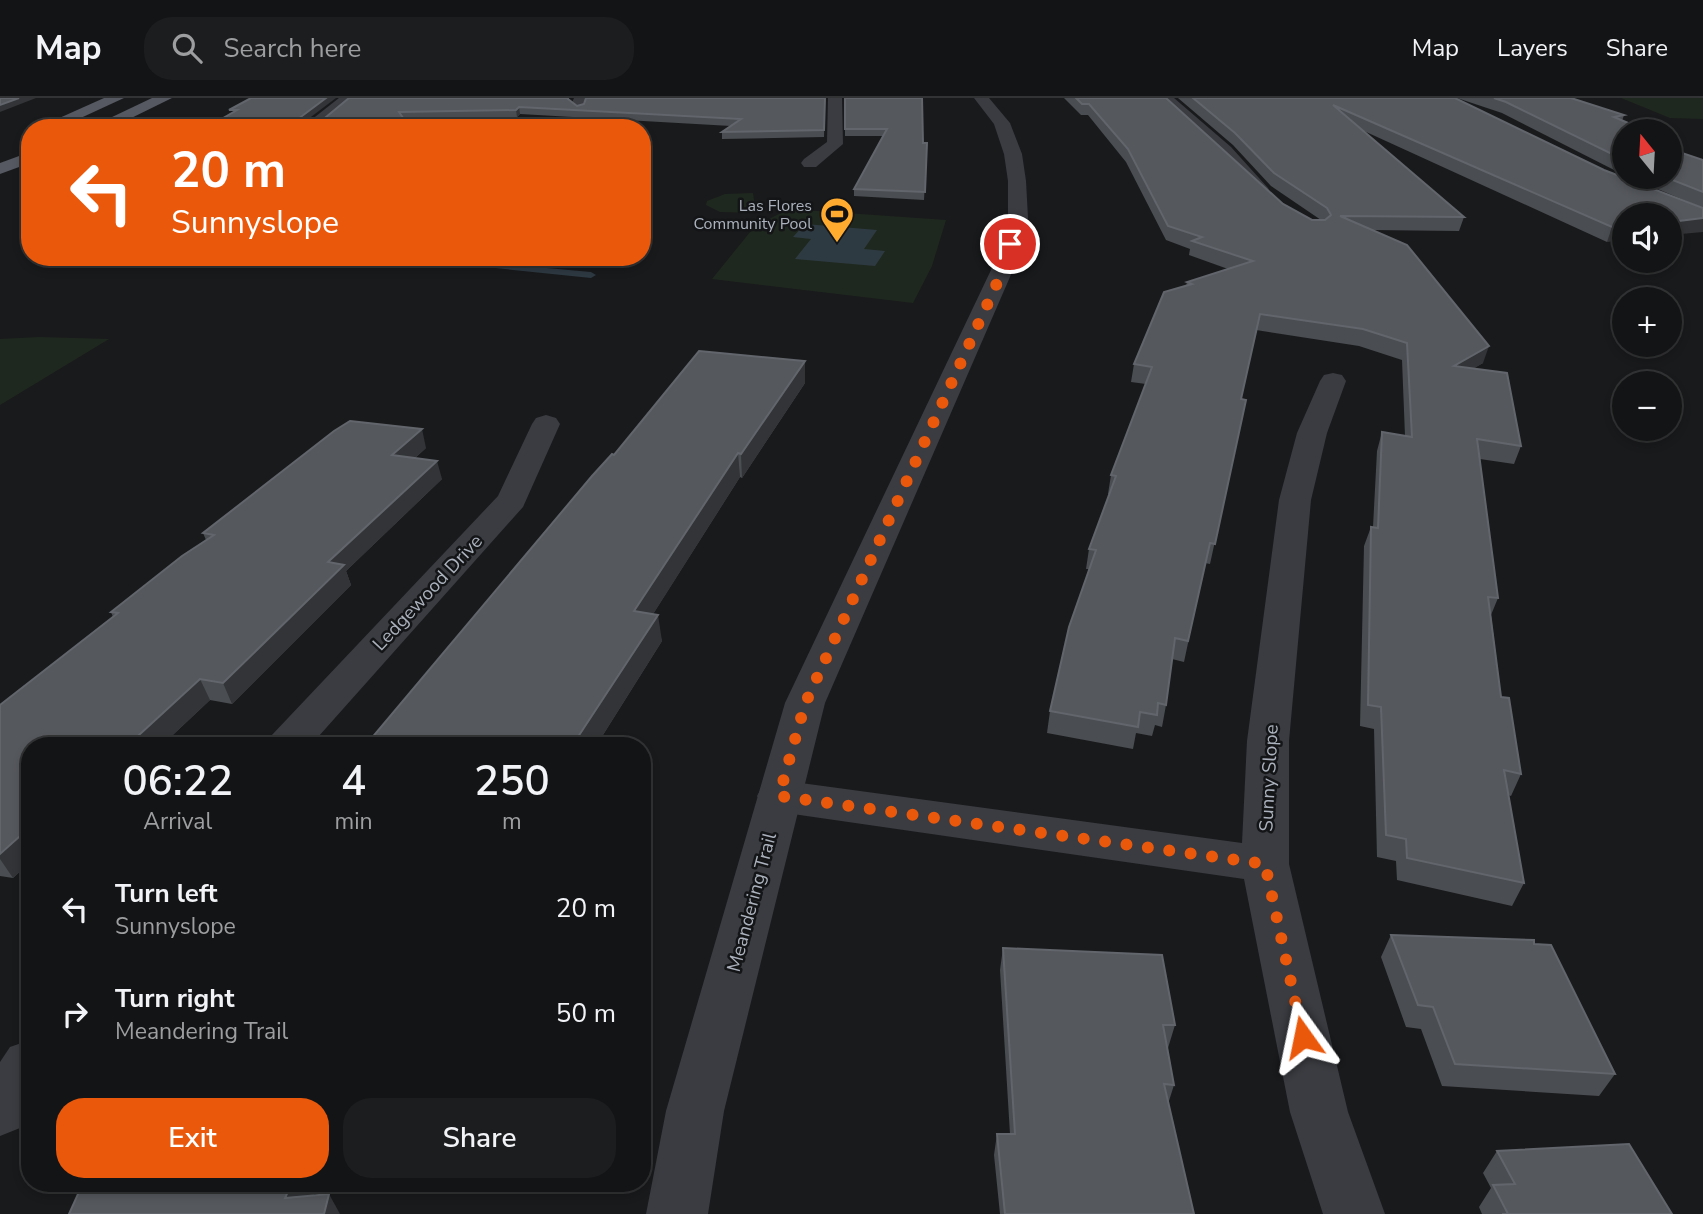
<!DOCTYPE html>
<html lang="en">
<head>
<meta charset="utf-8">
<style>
	body { margin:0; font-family:"Nunito Sans",sans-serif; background:#1c1d1e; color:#f1f3f6; height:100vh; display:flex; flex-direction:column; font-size:26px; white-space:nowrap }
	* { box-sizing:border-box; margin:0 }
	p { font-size:23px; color:#9d9ea0 }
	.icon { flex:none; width:38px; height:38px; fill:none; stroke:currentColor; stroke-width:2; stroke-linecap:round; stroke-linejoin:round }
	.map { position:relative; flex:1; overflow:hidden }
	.sheet { position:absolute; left:21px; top:639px; width:630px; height:455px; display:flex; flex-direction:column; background:#131415; border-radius:28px; box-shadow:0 4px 10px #0003,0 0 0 2px #323334 }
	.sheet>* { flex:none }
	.hud { position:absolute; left:21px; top:21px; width:630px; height:147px; border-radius:28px; box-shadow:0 4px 10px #0003,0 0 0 2px #323334; background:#ea580c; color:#fff; overflow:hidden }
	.needle { width:46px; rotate:342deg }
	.buttons { position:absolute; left:1612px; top:21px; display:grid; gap:14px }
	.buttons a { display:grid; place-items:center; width:70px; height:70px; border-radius:50%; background:#131415; box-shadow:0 4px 10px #0003,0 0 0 2px #323334; font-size:35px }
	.pin { position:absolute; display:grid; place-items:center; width:60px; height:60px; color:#fff; margin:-30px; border:4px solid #fff; border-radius:50%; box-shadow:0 2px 7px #0007 }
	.me { position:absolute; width:77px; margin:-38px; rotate:348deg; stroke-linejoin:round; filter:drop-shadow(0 0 5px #0008) }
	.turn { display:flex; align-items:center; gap:24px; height:147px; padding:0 35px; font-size:32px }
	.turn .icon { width:91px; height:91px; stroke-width:2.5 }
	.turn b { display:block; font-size:49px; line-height:60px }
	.eta { display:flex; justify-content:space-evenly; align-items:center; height:119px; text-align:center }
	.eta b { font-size:42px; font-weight:600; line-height:49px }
	.button { display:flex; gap:14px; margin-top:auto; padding:14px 35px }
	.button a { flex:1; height:80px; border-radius:28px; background:#ea580c; color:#fff; font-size:28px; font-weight:600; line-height:80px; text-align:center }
	.button a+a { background:#1c1d1e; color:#f1f3f6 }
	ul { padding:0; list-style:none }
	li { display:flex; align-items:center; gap:21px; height:105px; padding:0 35px }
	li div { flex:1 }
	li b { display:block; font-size:26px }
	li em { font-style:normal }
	header { display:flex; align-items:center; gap:42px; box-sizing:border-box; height:98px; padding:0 35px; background:#131415; border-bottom:2px solid #323334 }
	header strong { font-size:33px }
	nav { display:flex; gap:38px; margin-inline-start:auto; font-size:24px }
	.search { width:490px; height:63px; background:#1c1d1e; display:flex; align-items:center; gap:18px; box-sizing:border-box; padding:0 24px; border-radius:28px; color:#9d9ea0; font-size:26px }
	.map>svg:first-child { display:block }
</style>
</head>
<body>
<header>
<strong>Map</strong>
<div class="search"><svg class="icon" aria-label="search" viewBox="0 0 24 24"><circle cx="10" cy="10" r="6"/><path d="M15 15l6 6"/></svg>Search here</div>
<nav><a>Map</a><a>Layers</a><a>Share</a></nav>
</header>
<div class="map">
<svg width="1703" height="1116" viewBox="0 0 1703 1116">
	<rect width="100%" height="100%" fill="#191a1c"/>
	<g fill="#1f281f">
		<path d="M 1621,0 L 1703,0 L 1703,21 L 1670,20 Z"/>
		<path d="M 753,95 L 756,115 L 720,114 L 706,107 L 707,103 L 725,96 Z"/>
		<path d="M 789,111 L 946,122 L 932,168 L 913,205 L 712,181 L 755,128 Z"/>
		<path d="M 40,239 L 109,241 L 0,307 L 0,241 Z"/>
	</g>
	<path fill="#2e3a42" d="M 805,126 L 877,132 L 864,151 L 885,153 L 875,168 L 795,161 L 811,141 L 793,139 Z"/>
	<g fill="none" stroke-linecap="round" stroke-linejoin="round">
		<path fill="#2e3a42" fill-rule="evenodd" d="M 388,159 L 424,159 L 591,174 L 596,177 L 591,180 Z"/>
		<g fill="#3a3c41" fill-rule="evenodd">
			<path d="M 339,0 L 355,0 L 319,30 L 301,30 Z"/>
			<path d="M 574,0 L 588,0 L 584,10 L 579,12 L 571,7 Z"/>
			<path d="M 828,0 L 842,0 L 843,46 L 816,69 L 804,69 L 801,65 L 804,61 L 827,44 Z"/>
			<path d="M 1158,0 L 1174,0 L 1231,49 L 1268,90 L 1270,94 L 1268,98 L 1254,98 L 1219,57 Z"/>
			<path d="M 1333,275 L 1342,277 L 1346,283 L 1327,335 L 1311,402 L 1289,643 L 1289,766 L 1348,1014 L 1385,1116 L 1323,1116 L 1290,1014 L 1244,781 L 779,714 L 763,709 L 757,698 L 763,687 L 779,682 L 1242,745 L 1247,643 L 1279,402 L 1297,335 L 1320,283 L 1324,277 Z"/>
			<path d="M 546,317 L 556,320 L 560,326 L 523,409 L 310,648 L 265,648 L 271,638 L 498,398 L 532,326 L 536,320 Z"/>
			<path d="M 30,942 L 30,1015 L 20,1030 L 0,1038 L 0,964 L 10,949 Z"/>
		</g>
		<path fill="#3a3c41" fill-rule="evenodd" d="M 974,0 L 989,0 L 1010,25 L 1022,56 L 1026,83 L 1028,120 L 1013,172 L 825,605 L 724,1013 L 708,1116 L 646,1116 L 666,1013 L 785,605 L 991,172 L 1008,120 L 1008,83 L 1004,56 L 994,26 Z"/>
		<g fill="#565961" fill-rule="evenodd">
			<path d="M 104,0 L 124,0 L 59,30 L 37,30 Z"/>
			<path d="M 152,0 L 172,0 L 111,30 L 89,30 Z"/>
			<path d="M 30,54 L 30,65 L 0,76 L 0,65 Z"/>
		</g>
	</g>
	<g fill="#4a4d51">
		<path d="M 349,0 L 571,4 L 577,8 L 825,0 L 824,39 L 722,41 L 722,34 L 731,28 L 520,16 L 517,19 L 404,20 L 410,30 L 321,30 L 320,24 Z"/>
		<path d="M 845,0 L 923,45 L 927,45 L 924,102 L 854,98 L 854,91 L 883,38 L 845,38 Z"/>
		<path d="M 1064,0 L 1166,0 L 1283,106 L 1312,122 L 1321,122 L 1271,88 L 1233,47 L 1178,0 L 1455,0 L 1604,72 L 1703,110 L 1607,144 L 1364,33 L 1464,119 L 1459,133 L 1372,132 L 1483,265 L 1472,271 L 1521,348 L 1514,366 L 1480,361 L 1498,500 L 1491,517 L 1501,599 L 1521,676 L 1511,698 L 1508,697 L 1524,785 L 1512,808 L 1397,782 L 1396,763 L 1377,759 L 1374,631 L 1360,628 L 1364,448 L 1371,429 L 1373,429 L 1377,353 L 1382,334 L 1405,338 L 1402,262 L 1359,248 L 1256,232 L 1241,301 L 1246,302 L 1210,466 L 1205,465 L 1184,564 L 1172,561 L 1166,607 L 1162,629 L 1155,627 L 1152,638 L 1136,635 L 1133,651 L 1047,635 L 1050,613 L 1089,471 L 1086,471 L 1089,451 L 1109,396 L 1108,396 L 1111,377 L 1146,286 L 1131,284 L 1134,266 L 1186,188 L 1187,184 L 1228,171 L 1189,157 L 1190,151 L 1166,142 L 1126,64 L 1088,17 L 1081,17 Z"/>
		<path d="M 1457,0 L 1571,0 L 1624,17 L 1622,23 L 1624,33 L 1624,77 L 1502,15 Z"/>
		<path d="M 1703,62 L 1703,110 L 1629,79 L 1670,79 Z"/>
		<path d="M 805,263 L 805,285 L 742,380 L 740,379 L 653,516 L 662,543 L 596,648 L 365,648 L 614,357 Z"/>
		<path d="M 426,350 L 415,360 L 442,381 L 346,473 L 351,487 L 232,606 L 210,602 L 161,648 L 30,648 L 30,764 L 13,780 L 0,778 L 0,607 L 113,519 L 111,514 L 206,442 L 203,435 Z"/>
		<path d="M 1391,837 L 1534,846 L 1615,976 L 1599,998 L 1442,988 L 1421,931 L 1406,929 L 1381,859 Z"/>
		<path d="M 1003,850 L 1175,927 L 1168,950 L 1167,950 L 1174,987 L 1168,1006 L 1194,1116 L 1000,1116 L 994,1057 L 997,1036 L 1010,1036 L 1000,872 Z"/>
		<path d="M 1497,1053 L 1672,1116 L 1482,1116 L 1479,1109 L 1491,1090 L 1483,1075 Z"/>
	</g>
	<g fill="#323437">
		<path d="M 19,0 L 36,0 L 0,14 L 0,7 Z"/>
		<path d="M 326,0 L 336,0 L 299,28 L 299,30 L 247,30 L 248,28 L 298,21 Z"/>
		<path d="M 519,9 L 520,16 L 517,19 L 516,12 Z"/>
		<path d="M 1703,120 L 1703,134 L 1670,137 L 1670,124 Z"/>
		<path d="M 1624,128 L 1624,142 L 1607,144 L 1612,129 Z"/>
		<path d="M 1489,248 L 1483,265 L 1448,286 L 1454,268 Z"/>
		<path d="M 805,263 L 805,285 L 742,380 L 741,356 Z"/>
		<path d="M 422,331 L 426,350 L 397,376 L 392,357 Z"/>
		<path d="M 738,355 L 740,379 L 638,540 L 634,513 Z"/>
		<path d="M 437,363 L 442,381 L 346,473 L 351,487 L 232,606 L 223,585 L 328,464 Z"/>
		<path d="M 658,517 L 662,543 L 596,648 L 575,648 L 574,645 Z"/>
		<path d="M 200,581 L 210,602 L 161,648 L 127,648 Z"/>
		<path d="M 30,729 L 30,764 L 13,780 L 0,761 L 0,756 Z"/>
		<path d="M 292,1085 L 319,1085 L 306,1116 L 285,1100 Z"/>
		<path d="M 329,1096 L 340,1116 L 324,1116 Z"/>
	</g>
	<g fill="#55585d" stroke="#62666c" stroke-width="2">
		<path d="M 0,0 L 19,0 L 0,7 Z"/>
		<path d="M 251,0 L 326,0 L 298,21 L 297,24 L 248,28 L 247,30 L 206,30 L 237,12 L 229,12 Z"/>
		<path d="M 349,0 L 568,0 L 568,1 L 577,8 L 584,6 L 586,0 L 825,0 L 824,32 L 722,34 L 741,21 L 519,9 L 516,12 L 399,14 L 410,30 L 348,30 L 346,24 L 320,24 Z"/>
		<path d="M 845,0 L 922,0 L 923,45 L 927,45 L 925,94 L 854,91 L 887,31 L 845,31 Z"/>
		<path d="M 1076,0 L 1166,0 L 1283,106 L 1312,122 L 1325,122 L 1331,117 L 1327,110 L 1274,75 L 1235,35 L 1193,0 L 1455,0 L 1604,72 L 1703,110 L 1703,120 L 1670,124 L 1670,117 L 1624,117 L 1624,128 L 1612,129 L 1333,7 L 1464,119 L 1340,118 L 1407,147 L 1489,248 L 1454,268 L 1507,275 L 1521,348 L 1477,341 L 1498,500 L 1488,499 L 1501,599 L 1509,600 L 1521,676 L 1504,672 L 1524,785 L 1407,760 L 1406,741 L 1386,737 L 1381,609 L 1368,607 L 1371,429 L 1378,430 L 1382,334 L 1412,339 L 1407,245 L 1363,231 L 1260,216 L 1241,301 L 1246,302 L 1215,446 L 1210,445 L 1188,543 L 1175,540 L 1166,607 L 1158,605 L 1157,617 L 1140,614 L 1138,629 L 1050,613 L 1069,529 L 1096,452 L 1089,451 L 1116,378 L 1111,377 L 1152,269 L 1134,266 L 1164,194 L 1192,186 L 1187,184 L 1253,163 L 1192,143 L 1202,139 L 1168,128 L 1128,51 L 1089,6 L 1082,6 Z"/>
		<path d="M 1494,0 L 1571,0 L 1624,17 L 1614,19 L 1647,33 L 1624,33 L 1624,62 L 1506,4 Z"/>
		<path d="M 1670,51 L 1703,62 L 1703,94 L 1665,79 L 1670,79 Z"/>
		<path d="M 699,253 L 805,263 L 741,356 L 738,355 L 634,513 L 658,517 L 574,645 L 548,641 L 544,648 L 365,648 L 592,378 L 612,356 L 614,357 Z"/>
		<path d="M 350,323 L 422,331 L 392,357 L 437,363 L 328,464 L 344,467 L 223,585 L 200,581 L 127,648 L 30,648 L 30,729 L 0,756 L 0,607 L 118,515 L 111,514 L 182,458 L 214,437 L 203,435 L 334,333 Z"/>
		<path d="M 1391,837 L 1534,842 L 1534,846 L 1551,847 L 1615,976 L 1455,966 L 1433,909 L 1418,907 Z"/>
		<path d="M 1003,850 L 1162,857 L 1175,927 L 1163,927 L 1174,987 L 1164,986 L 1194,1116 L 1005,1116 L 997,1036 L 1015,1036 Z"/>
		<path d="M 1629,1046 L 1672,1116 L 1502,1116 L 1508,1116 L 1493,1087 L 1515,1086 L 1497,1053 Z"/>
		<path d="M 83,1085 L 292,1085 L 285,1100 L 329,1096 L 324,1116 L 69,1116 Z"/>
	</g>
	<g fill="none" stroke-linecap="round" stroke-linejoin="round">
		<path stroke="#ea580c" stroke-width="12" stroke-dasharray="0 21.6" d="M 1010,146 L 1003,172 L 805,606 L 779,698 L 1265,766 L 1303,939"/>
	</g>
	<defs>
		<g id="stadium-pin" transform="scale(1.75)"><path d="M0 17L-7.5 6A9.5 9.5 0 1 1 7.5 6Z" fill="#ffab2f" stroke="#141517"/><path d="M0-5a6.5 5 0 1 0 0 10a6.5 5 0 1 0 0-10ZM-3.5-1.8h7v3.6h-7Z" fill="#111"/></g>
	</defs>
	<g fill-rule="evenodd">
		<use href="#stadium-pin" x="837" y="116"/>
	</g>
	<g text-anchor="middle" stroke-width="5" stroke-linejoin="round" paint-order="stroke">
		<g font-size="16" fill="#abb2bd" stroke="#141517" text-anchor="end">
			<text x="812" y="113">Las Flores<tspan x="812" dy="18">Community Pool</tspan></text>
		</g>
		<g font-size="19" fill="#abb2bd" stroke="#141517">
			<text transform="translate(427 494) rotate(-47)" y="7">Ledgewood Drive</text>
			<text transform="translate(1268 680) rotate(-87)" y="7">Sunny Slope</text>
			<text transform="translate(751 804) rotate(-75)" y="7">Meandering Trail</text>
		</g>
	</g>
</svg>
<div class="buttons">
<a><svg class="needle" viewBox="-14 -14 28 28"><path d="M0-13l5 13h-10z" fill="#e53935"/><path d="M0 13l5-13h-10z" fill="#9d9ea0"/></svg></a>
<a><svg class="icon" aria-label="sound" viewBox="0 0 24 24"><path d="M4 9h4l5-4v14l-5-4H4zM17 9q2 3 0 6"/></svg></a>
<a>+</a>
<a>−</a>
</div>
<div class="pin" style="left:1010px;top:146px;background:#d93025"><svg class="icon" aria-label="arrive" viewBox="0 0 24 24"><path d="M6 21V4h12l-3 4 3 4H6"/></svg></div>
<svg class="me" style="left:1303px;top:939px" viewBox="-20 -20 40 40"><path d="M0-17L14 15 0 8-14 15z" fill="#ea580c" stroke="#fff" stroke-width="4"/></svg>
<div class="hud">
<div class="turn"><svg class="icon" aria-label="left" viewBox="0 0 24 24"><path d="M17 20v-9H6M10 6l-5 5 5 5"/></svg><div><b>20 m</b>Sunnyslope</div></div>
</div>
<section class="sheet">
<div class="eta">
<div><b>06:22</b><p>Arrival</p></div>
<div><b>4</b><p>min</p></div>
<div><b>250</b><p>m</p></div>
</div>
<ul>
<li><svg class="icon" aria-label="left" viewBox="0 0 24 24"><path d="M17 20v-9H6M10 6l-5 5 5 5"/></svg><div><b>Turn left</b><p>Sunnyslope</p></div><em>20 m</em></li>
<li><svg class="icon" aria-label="right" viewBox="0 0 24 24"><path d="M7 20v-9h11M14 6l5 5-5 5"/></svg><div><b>Turn right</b><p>Meandering Trail</p></div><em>50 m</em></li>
</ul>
<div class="button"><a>Exit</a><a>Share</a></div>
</section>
</div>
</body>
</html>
